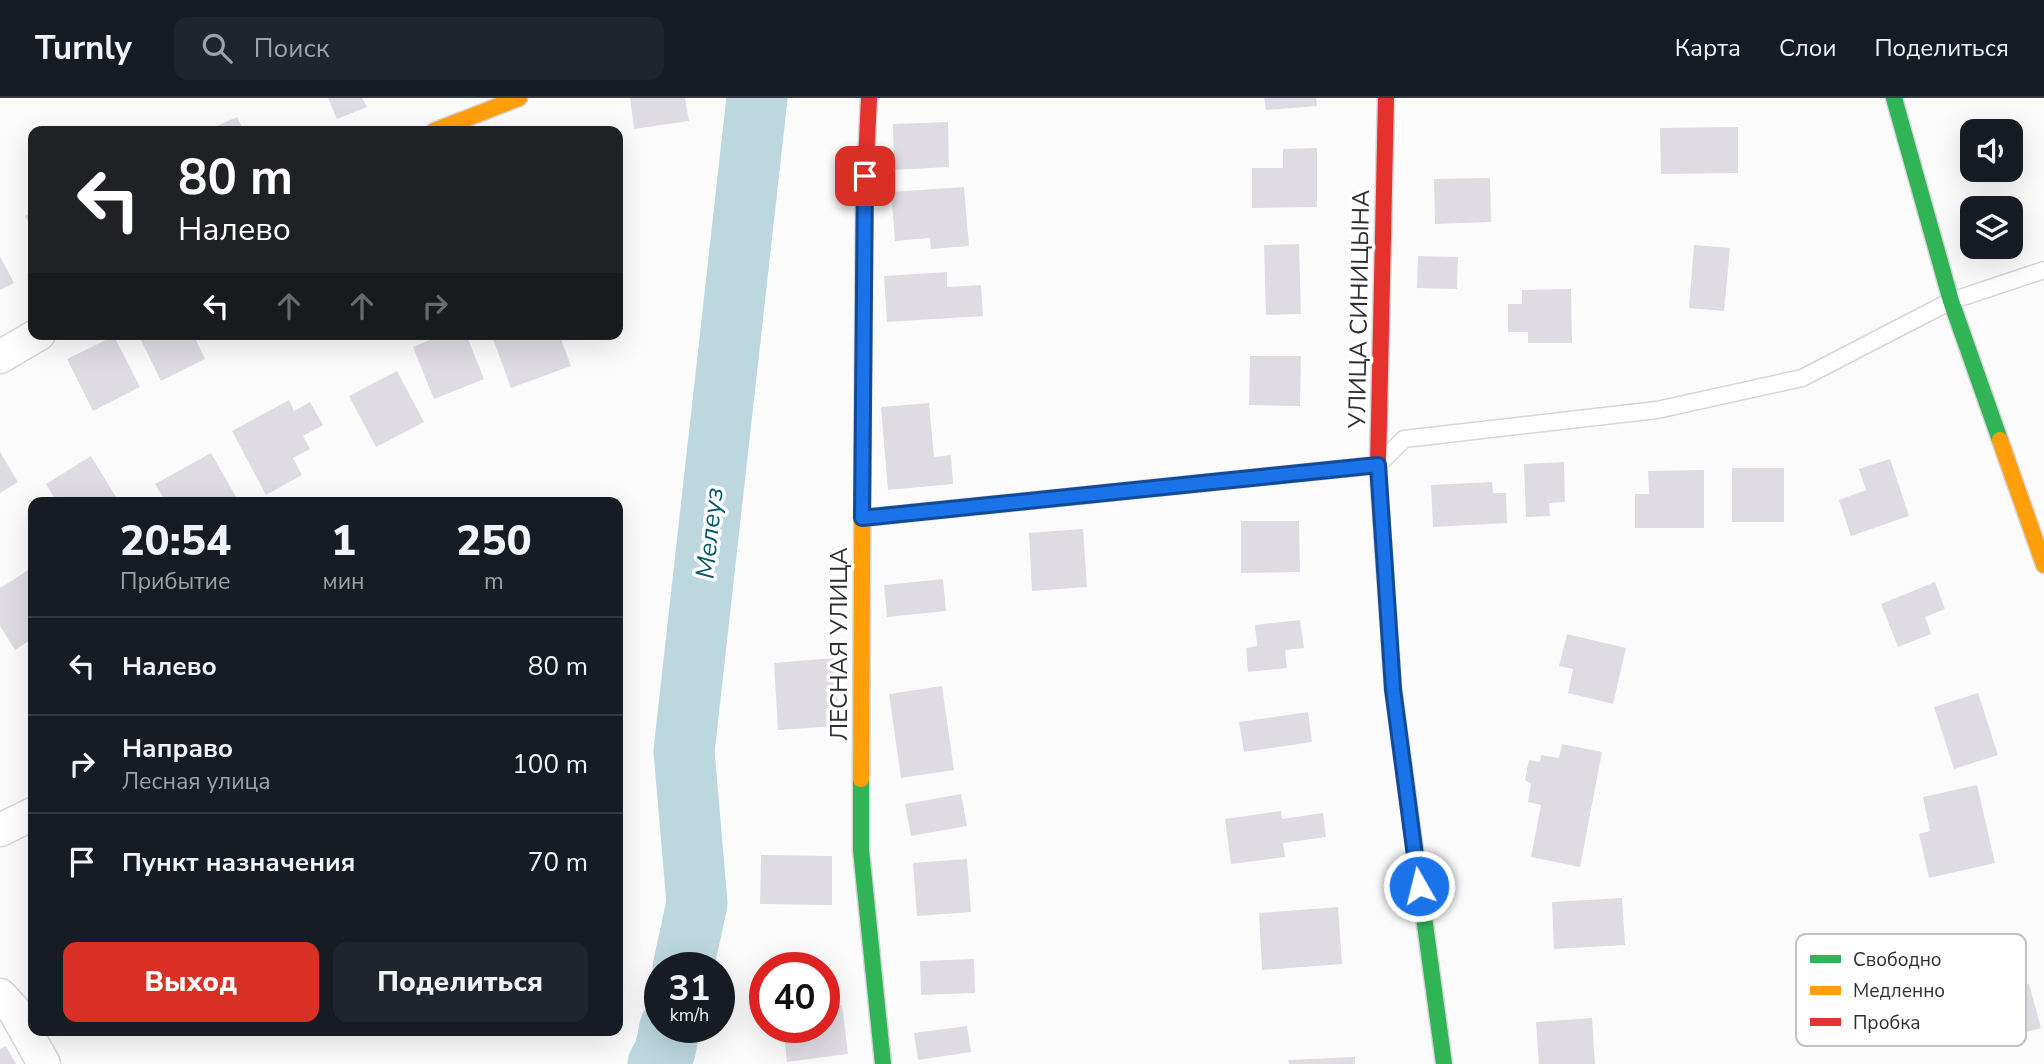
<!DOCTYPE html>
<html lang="ru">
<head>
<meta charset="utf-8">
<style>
	body { margin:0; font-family:"Nunito Sans",sans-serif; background:#20242c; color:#f1f3f6; height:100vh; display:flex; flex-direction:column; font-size:26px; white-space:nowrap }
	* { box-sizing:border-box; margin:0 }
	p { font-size:23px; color:#9ea1a6 }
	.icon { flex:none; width:38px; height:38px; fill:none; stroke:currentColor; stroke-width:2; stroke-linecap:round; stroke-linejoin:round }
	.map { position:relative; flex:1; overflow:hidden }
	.drawer { position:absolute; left:28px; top:399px; width:595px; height:539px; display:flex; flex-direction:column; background:#171b24; border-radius:14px; box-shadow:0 7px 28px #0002 }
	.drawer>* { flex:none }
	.banner { position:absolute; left:28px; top:28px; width:595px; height:214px; border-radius:14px; box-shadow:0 7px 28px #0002; background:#202124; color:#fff; overflow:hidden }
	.controls { position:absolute; left:1960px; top:21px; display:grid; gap:14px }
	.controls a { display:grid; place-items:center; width:63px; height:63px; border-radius:14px; background:#171b24; box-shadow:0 7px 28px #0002; font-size:35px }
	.speed { position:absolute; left:644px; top:854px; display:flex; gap:14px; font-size:35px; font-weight:700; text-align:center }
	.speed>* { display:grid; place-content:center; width:91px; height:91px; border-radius:50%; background:#171b24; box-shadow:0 7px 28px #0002; line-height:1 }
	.speed small { font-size:18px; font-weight:400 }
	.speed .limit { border:10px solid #d22; background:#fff; color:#111 }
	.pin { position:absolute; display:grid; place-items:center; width:60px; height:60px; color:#fff; margin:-30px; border-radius:14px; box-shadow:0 4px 10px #0006 }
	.me { position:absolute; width:77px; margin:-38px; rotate:352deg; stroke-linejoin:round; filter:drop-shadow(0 0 5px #0008) }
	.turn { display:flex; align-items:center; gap:24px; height:147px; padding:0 35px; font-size:32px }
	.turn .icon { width:91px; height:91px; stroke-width:2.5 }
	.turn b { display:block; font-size:49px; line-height:60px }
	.lanes { display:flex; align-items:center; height:66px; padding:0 35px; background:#0003; justify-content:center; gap:35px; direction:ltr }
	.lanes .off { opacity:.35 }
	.eta { display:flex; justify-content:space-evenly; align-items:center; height:119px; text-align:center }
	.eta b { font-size:42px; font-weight:800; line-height:49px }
	.button { display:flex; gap:14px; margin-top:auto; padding:14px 35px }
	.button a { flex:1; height:80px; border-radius:14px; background:#d93025; color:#fff; font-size:28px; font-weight:800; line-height:80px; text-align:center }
	.button a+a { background:#20242c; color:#f1f3f6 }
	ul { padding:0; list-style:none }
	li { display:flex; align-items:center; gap:21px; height:98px; padding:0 35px; border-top:2px solid #363941 }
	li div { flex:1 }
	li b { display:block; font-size:26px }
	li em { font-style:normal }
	header { display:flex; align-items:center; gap:42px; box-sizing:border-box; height:98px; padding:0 35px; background:#171b24; border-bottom:2px solid #363941 }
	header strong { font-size:33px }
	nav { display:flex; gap:38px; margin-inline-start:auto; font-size:24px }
	.search { width:490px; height:63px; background:#20242c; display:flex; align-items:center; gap:18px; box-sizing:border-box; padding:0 24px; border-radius:14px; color:#9ea1a6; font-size:26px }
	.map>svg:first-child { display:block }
</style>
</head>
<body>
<header>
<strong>Turnly</strong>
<div class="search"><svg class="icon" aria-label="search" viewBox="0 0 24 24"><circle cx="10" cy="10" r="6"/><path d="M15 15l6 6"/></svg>Поиск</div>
<nav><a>Карта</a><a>Слои</a><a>Поделиться</a></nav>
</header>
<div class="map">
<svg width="2044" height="966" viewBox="0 0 2044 966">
	<rect width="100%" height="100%" fill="#fcfbfc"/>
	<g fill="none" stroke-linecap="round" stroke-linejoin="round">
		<g stroke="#bcd7de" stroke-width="61">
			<path d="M 683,870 L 697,805 L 684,653 L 757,0"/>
			<path d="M 658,966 L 665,953 L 670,929"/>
		</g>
	</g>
	<g fill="#dedce2">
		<path d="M 328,0 L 362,0 L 367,9 L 337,21 Z"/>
		<path d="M 630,0 L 685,0 L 689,23 L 634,31 Z"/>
		<path d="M 1264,0 L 1316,0 L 1317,8 L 1266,12 Z"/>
		<path d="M 237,19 L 244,33 L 211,33 L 210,31 Z"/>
		<path d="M 948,24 L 949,69 L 894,72 L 893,26 Z"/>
		<path d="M 1738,29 L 1738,75 L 1661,76 L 1660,30 Z"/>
		<path d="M 1317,50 L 1317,109 L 1252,110 L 1252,70 L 1283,70 L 1283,51 Z"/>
		<path d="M 1490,80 L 1491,124 L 1435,126 L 1434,81 Z"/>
		<path d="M 964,89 L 969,148 L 931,151 L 930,140 L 895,143 L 891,94 Z"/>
		<path d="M 33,114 L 33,133 L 25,118 Z"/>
		<path d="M 1299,146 L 1301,216 L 1266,217 L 1264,147 Z"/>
		<path d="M 1694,147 L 1730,150 L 1724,213 L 1689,210 Z"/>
		<path d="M 0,158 L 14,185 L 0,192 Z"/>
		<path d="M 1418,158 L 1458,159 L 1457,191 L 1417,190 Z"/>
		<path d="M 947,174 L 947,189 L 981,187 L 983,218 L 887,224 L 884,178 Z"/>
		<path d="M 1571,191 L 1572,245 L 1528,245 L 1528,234 L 1508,234 L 1508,206 L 1522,206 L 1522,192 Z"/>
		<path d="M 138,236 L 193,236 L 205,261 L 161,283 Z"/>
		<path d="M 444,236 L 466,236 L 484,281 L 434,301 L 413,249 Z"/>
		<path d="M 498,236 L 559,236 L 571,268 L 511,290 L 492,238 Z"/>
		<path d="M 114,238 L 140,289 L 93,313 L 67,261 Z"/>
		<path d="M 1250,258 L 1301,258 L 1300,308 L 1249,307 Z"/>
		<path d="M 397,273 L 424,324 L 376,349 L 349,298 Z"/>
		<path d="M 289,302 L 294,313 L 310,304 L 323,327 L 303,338 L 310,351 L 293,360 L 302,377 L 266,397 L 232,333 Z"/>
		<path d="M 929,305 L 934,359 L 951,357 L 953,386 L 888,392 L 881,309 Z"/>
		<path d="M 0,354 L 18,384 L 0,395 Z"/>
		<path d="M 211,355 L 239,404 L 196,404 L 194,401 L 189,404 L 166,404 L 155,386 Z"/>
		<path d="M 91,358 L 119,404 L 57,404 L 46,386 Z"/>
		<path d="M 1890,361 L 1909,418 L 1851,438 L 1839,402 L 1866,392 L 1859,371 Z"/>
		<path d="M 1564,364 L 1565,404 L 1549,405 L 1550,418 L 1526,419 L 1524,366 Z"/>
		<rect x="1732" y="370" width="52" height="54"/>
		<path d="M 1704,372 L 1704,430 L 1635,430 L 1635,396 L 1649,396 L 1648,373 Z"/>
		<path d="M 1492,384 L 1493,395 L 1506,395 L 1507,425 L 1433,429 L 1431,387 Z"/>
		<path d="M 1241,423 L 1299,423 L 1300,474 L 1241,475 Z"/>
		<path d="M 1083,431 L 1087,489 L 1032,493 L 1029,435 Z"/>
		<path d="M 33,469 L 33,540 L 15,552 L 0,528 L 0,490 Z"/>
		<path d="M 943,481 L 946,513 L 887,519 L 884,487 Z"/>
		<path d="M 1935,484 L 1945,511 L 1925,519 L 1931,536 L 1898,549 L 1881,506 Z"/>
		<path d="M 1300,522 L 1304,550 L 1285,552 L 1287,570 L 1248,574 L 1246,550 L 1257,548 L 1255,527 Z"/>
		<path d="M 1567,536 L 1626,550 L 1613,606 L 1568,595 L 1573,571 L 1559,568 Z"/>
		<path d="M 835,560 L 839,628 L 778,632 L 774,565 Z"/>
		<path d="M 942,588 L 954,672 L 901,680 L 889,596 Z"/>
		<path d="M 1978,595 L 1998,657 L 1954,671 L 1934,609 Z"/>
		<path d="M 1308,614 L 1312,644 L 1244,654 L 1239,624 Z"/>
		<path d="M 1562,646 L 1602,654 L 1580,769 L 1531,759 L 1541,707 L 1528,704 L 1531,686 L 1525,682 L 1529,662 L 1540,664 L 1541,657 L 1559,660 Z"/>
		<path d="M 1977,687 L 1995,765 L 1929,780 L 1919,736 L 1930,733 L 1923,699 Z"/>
		<path d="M 961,696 L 967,728 L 911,738 L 905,706 Z"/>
		<path d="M 1281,713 L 1282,721 L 1323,715 L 1326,739 L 1283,745 L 1285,759 L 1231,766 L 1225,721 Z"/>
		<path d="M 761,757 L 832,758 L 832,807 L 760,806 Z"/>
		<path d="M 967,761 L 971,814 L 917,818 L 913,765 Z"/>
		<path d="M 1622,800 L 1625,847 L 1554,851 L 1552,804 Z"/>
		<path d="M 1338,809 L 1342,866 L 1262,872 L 1259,815 Z"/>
		<path d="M 1990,835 L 2001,868 L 1957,882 L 1947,847 Z"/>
		<path d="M 974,861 L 975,895 L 921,897 L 920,863 Z"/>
		<path d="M 2029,886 L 2041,930 L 1986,945 L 1974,900 Z"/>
		<path d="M 842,907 L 848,956 L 787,964 L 783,929 L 824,929 L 824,909 Z"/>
		<path d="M 1592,920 L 1595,966 L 1539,966 L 1536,924 Z"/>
		<path d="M 967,928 L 971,954 L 918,962 L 914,935 Z"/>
		<path d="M 6,948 L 16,966 L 0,966 L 0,951 Z"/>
		<path d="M 1355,959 L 1355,966 L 1289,966 L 1288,962 Z"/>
	</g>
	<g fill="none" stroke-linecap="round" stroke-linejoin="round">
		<g stroke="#d7d5d9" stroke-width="19">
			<path id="lane" d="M 862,420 L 1378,367 L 1404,341 L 1657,312 L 1802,280 L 1951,203 L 2044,172"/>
		</g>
		<g stroke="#d7d5d9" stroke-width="35">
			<g id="street">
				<path d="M 0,259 L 39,236"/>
				<path d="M 0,732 L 33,716"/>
				<path d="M 0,897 L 14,912 L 44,966"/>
			</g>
		</g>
		<g stroke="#d7d5d9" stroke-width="19">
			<g id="fast">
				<path d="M 1894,0 L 1951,203 L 2000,342"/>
				<path d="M 1379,387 L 1393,591 L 1444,966"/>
				<path d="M 861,681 L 861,752 L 883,966"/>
			</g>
		</g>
		<g stroke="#d7d5d9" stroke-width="19">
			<g id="slow">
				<path d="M 434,33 L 519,0"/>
				<path d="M 2000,342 L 2044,467"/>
				<path d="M 861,681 L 863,271"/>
			</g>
		</g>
		<g stroke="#d7d5d9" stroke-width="19">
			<g id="jam">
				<path d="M 863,271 L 864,105 L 869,0"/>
				<path d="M 1379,387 L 1378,367 L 1386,0"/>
			</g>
		</g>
		<use href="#lane" stroke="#fffeff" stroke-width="16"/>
		<use href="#street" stroke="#fffeff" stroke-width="32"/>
		<use href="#fast" stroke="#30b455" stroke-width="16"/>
		<use href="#slow" stroke="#ff9f0a" stroke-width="16"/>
		<use href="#jam" stroke="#e5322d" stroke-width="16"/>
	</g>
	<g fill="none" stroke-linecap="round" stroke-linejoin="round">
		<g stroke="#114b97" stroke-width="18">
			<path id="route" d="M 865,78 L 862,420 L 1378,367 L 1393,591 L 1419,788"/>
		</g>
		<use href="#route" stroke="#1a73e8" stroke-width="12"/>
	</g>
	<g text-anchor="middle" stroke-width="7" stroke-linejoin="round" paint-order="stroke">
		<g font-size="24" fill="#302d33" stroke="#fff">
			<text transform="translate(1359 211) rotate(-89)" y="8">УЛИЦА СИНИЦЫНА</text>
			<text transform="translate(839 546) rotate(-90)" y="8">ЛЕСНАЯ УЛИЦА</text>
		</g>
		<g font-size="26" font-style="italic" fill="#065866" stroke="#fff">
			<text transform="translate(709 435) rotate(-84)" y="9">Мелеуз</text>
		</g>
	</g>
	<rect x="1796" y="836" width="230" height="112" rx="10" fill="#fff" stroke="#c1c0c2" stroke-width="2"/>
	<rect x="1810" y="857" width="31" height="8" fill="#30b455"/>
	<rect x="1810" y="888" width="31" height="9" fill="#ff9f0a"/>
	<rect x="1810" y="920" width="31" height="8" fill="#e5322d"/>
	<g font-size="19" fill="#302d33">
		<text x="1853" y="868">Свободно</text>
		<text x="1853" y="899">Медленно</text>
		<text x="1853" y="931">Пробка</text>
	</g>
</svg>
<div class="controls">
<a><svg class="icon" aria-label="sound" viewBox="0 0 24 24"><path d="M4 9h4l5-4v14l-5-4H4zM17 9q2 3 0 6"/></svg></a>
<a><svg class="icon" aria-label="layers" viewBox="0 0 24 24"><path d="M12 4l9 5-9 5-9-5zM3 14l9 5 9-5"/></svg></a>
</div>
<div class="speed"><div>31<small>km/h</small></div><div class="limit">40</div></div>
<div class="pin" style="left:865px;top:78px;background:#d93025"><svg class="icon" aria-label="arrive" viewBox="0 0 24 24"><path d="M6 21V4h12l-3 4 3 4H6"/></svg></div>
<svg class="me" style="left:1419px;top:788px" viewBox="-20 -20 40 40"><circle r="17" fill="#1a73e8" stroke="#fff" stroke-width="3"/><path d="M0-11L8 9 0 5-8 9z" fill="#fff"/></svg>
<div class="banner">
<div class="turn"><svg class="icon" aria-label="left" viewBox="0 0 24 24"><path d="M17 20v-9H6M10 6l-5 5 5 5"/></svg><div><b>80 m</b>Налево</div></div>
<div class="lanes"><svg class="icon" aria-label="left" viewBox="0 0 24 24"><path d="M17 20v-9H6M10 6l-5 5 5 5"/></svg><svg class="icon off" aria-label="ahead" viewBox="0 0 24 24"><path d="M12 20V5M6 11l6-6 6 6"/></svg><svg class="icon off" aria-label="ahead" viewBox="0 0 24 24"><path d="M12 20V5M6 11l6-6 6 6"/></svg><svg class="icon off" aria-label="right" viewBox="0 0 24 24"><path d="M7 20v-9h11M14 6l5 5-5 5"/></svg></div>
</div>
<section class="drawer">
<div class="eta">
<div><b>20:54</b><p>Прибытие</p></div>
<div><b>1</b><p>мин</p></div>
<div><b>250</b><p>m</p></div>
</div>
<ul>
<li><svg class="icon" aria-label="left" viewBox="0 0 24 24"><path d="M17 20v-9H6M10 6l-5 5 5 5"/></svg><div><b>Налево</b></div><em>80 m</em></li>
<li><svg class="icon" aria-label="right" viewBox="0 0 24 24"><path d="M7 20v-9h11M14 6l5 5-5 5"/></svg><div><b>Направо</b><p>Лесная улица</p></div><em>100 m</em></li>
<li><svg class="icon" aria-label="arrive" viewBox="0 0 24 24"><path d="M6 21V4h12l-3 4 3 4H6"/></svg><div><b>Пункт назначения</b></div><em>70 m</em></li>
</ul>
<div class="button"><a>Выход</a><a>Поделиться</a></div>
</section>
</div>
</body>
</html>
